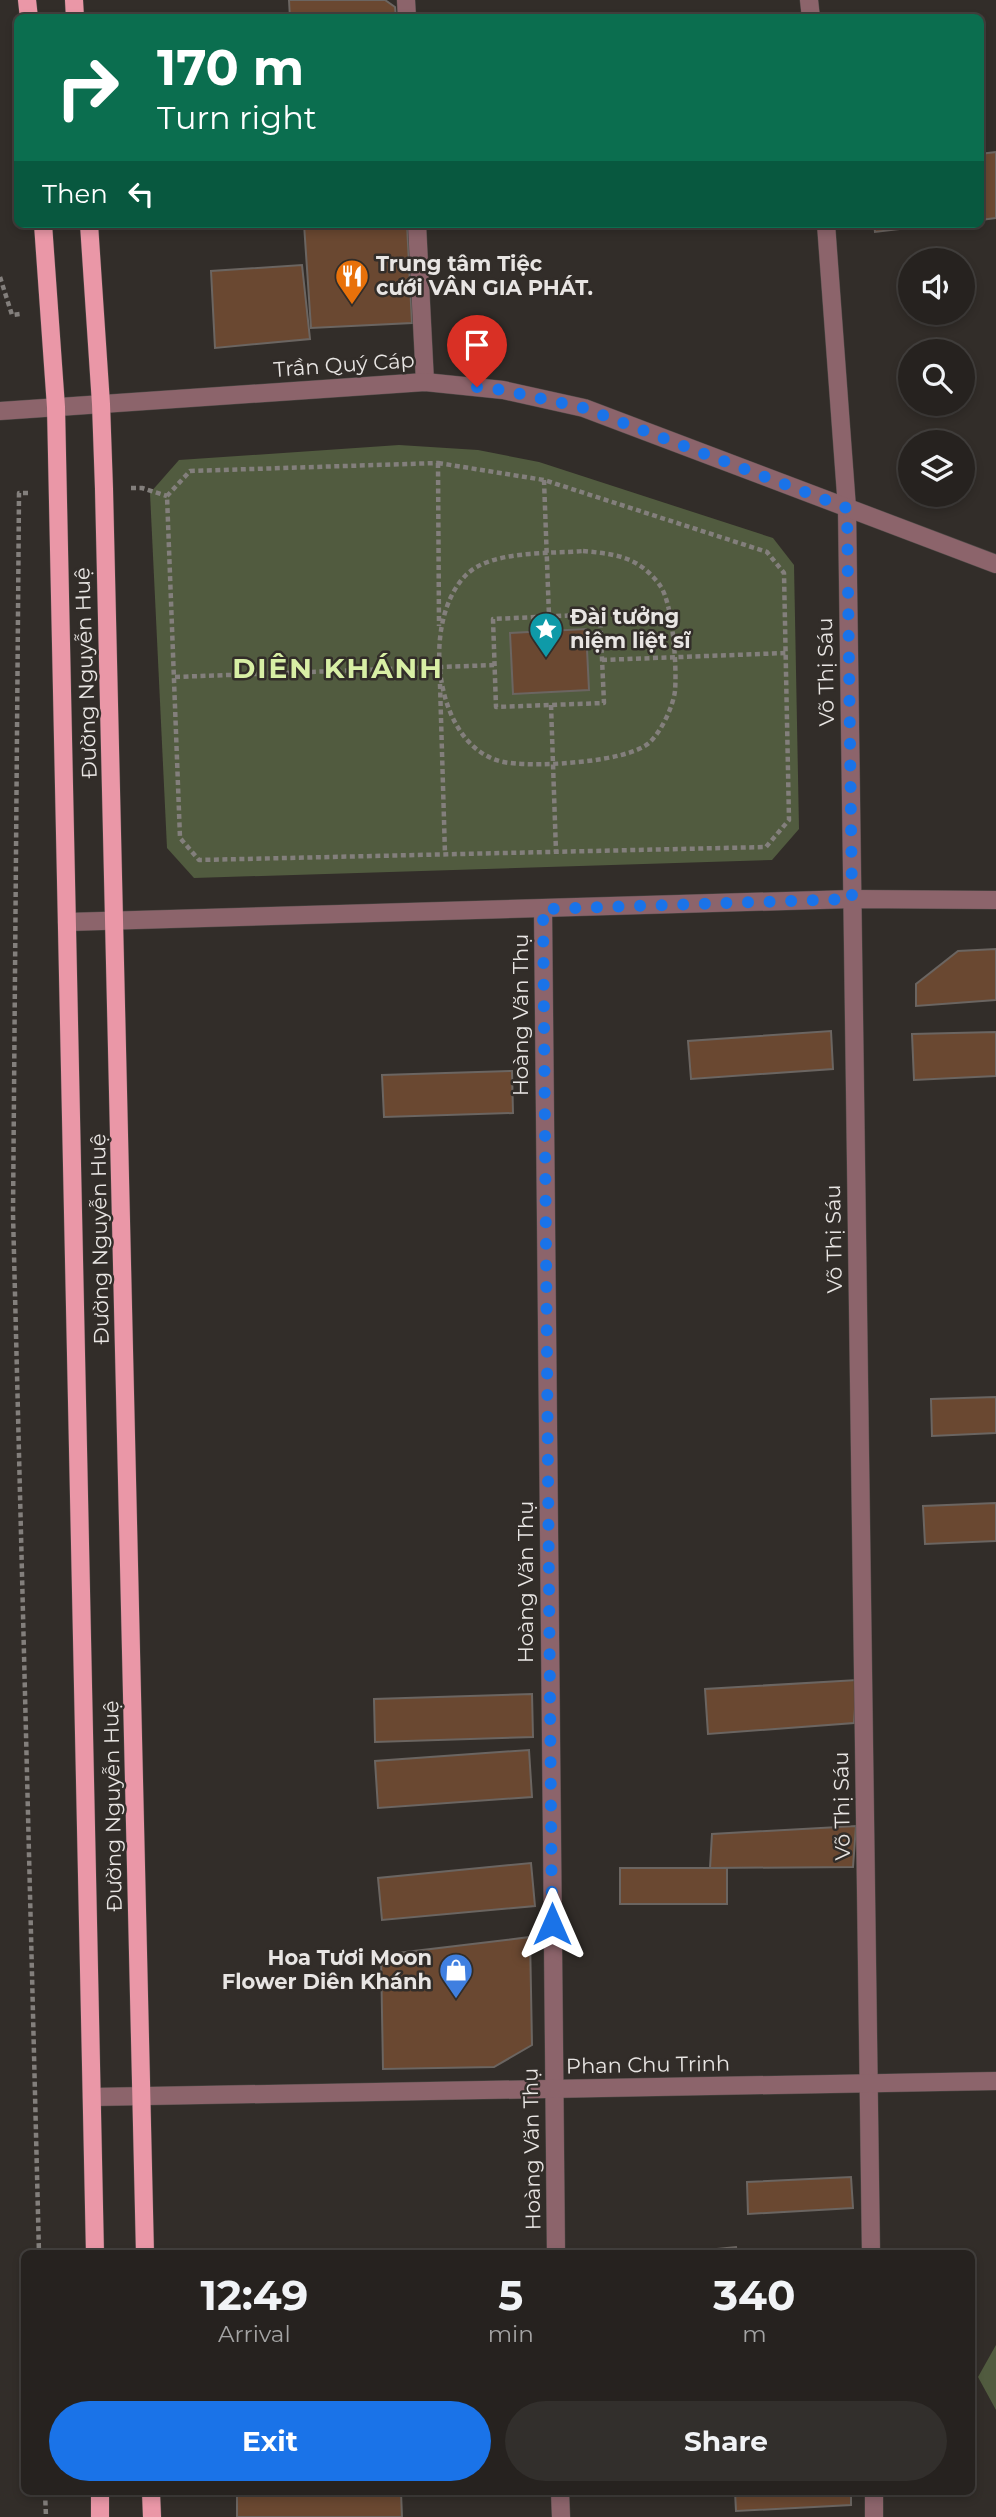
<!DOCTYPE html>
<html lang="en">
<head>
<meta charset="utf-8">
<style>
	body { margin:0; font-family:Montserrat,sans-serif; background:#322f2c; color:#f1f3f6; height:100vh; display:flex; flex-direction:column; font-size:26px; white-space:nowrap }
	* { box-sizing:border-box; margin:0 }
	p { font-size:23px; color:#a4a4a4 }
	.icon { flex:none; width:38px; height:38px; fill:none; stroke:currentColor; stroke-width:2; stroke-linecap:round; stroke-linejoin:round }
	.map { position:relative; flex:1; overflow:hidden }
	.drawer { position:absolute; left:21px; top:2250px; width:954px; height:245px; display:flex; flex-direction:column; background:#26221f; border-radius:10px; box-shadow:0 4px 10px #0003,0 0 0 2px #423f3d }
	.drawer>* { flex:none }
	.banner { position:absolute; left:14px; top:14px; width:970px; height:214px; border-radius:10px; box-shadow:0 4px 10px #0003,0 0 0 2px #423f3d; background:#0b6e4f; color:#fff; overflow:hidden }
	.fabs { position:absolute; left:898px; top:248px; display:grid; gap:14px }
	.fabs a { display:grid; place-items:center; width:77px; height:77px; border-radius:50%; background:#26221f; box-shadow:0 4px 10px #0003,0 0 0 2px #423f3d; font-size:35px }
	.pin { position:absolute; display:grid; place-items:center; width:60px; height:60px; color:#fff; margin:-72px -30px; border-radius:50% 50% 50% 0; rotate:-45deg; box-shadow:0 0 7px #0007 }
	.pin .icon { rotate:45deg }
	.me { position:absolute; width:77px; margin:-38px; rotate:0deg; stroke-linejoin:round; filter:drop-shadow(0 0 5px #0008) }
	.turn { display:flex; align-items:center; gap:24px; height:147px; padding:0 28px; font-size:32px }
	.turn .icon { width:91px; height:91px; stroke-width:2.5 }
	.turn b { display:block; font-size:49px; line-height:60px }
	.then { display:flex; align-items:center; height:66px; padding:0 28px; background:#0003; gap:14px; font-size:26px }
	.eta { display:flex; justify-content:space-evenly; align-items:center; height:119px; text-align:center }
	.eta b { font-size:42px; font-weight:700; line-height:49px }
	.button { display:flex; gap:14px; margin-top:auto; padding:14px 28px }
	.button a { flex:1; height:80px; border-radius:42px; background:#1a73e8; color:#fff; font-size:28px; font-weight:700; line-height:80px; text-align:center }
	.button a+a { background:#322f2c; color:#f1f3f6 }
	.map>svg:first-child { display:block }
</style>
</head>
<body>
<div class="map">
<svg width="996" height="2517" viewBox="0 0 996 2517">
	<rect width="100%" height="100%" fill="#322d29"/>
	<g fill="#515b3f">
		<path d="M 399,445 L 478,450 L 539,462 L 773,538 L 794,565 L 799,829 L 772,860 L 194,878 L 167,848 L 150,493 L 179,460 Z"/>
		<path d="M 996,2345 L 996,2410 L 978,2377 Z"/>
	</g>
	<g fill="#6a4831" stroke="#6b6561" stroke-width="2">
		<path d="M 289,0 L 385,0 L 395,7 L 396,18 L 290,18 Z"/>
		<path d="M 996,152 L 996,218 L 980,220 L 980,154 Z"/>
		<path d="M 304,224 L 407,224 L 412,323 L 311,328 Z"/>
		<path d="M 874,224 L 942,224 L 875,232 Z"/>
		<path d="M 302,265 L 310,339 L 215,348 L 211,271 Z"/>
		<path d="M 586,629 L 589,690 L 513,694 L 510,633 Z"/>
		<path d="M 996,949 L 996,1000 L 916,1006 L 916,984 L 958,951 Z"/>
		<path d="M 831,1031 L 833,1069 L 691,1079 L 688,1041 Z"/>
		<path d="M 996,1032 L 996,1076 L 914,1080 L 912,1034 Z"/>
		<path d="M 512,1071 L 513,1113 L 384,1117 L 382,1075 Z"/>
		<path d="M 996,1397 L 996,1433 L 932,1436 L 931,1399 Z"/>
		<path d="M 996,1503 L 996,1541 L 925,1544 L 923,1506 Z"/>
		<path d="M 857,1680 L 854,1723 L 708,1734 L 705,1689 Z"/>
		<path d="M 532,1694 L 533,1737 L 375,1742 L 374,1699 Z"/>
		<path d="M 529,1750 L 532,1797 L 378,1808 L 375,1761 Z"/>
		<path d="M 856,1826 L 853,1867 L 710,1868 L 712,1834 Z"/>
		<path d="M 531,1863 L 535,1906 L 382,1920 L 378,1878 Z"/>
		<rect x="620" y="1868" width="107" height="36"/>
		<path d="M 530,1937 L 532,2045 L 494,2067 L 383,2069 L 381,1955 Z"/>
		<path d="M 851,2177 L 853,2208 L 748,2214 L 747,2182 Z"/>
		<path d="M 736,2247 L 737,2254 L 666,2254 Z"/>
		<path d="M 237,2492 L 401,2492 L 402,2517 L 237,2517 Z"/>
		<path d="M 735,2492 L 851,2492 L 851,2505 L 736,2511 Z"/>
	</g>
	<g fill="none" stroke-linecap="round" stroke-linejoin="round">
		<g stroke="#4f4a47" stroke-width="19">
			<g id="minor">
				<path d="M 406,0 L 407,18"/>
				<path d="M 809,0 L 811,18"/>
				<path d="M 417,224 L 425,382"/>
				<path d="M 826,224 L 847,508 L 871,2254"/>
				<path d="M 0,411 L 425,382 L 503,390 L 584,408 L 996,564"/>
				<path d="M 543,909 L 556,2254"/>
				<path d="M 67,922 L 852,899 L 996,900"/>
				<path d="M 92,2097 L 996,2081"/>
				<path d="M 560,2492 L 561,2517"/>
				<path d="M 874,2492 L 874,2517"/>
			</g>
		</g>
		<g stroke="#4f4a47" stroke-width="19">
			<g id="major">
				<path d="M 27,0 L 29,18"/>
				<path d="M 74,0 L 75,18"/>
				<path d="M 43,224 L 56,407 L 95,2254"/>
				<path d="M 89,224 L 101,404 L 104,489 L 145,2254"/>
				<path d="M 100,2492 L 100,2517"/>
				<path d="M 151,2492 L 152,2517"/>
			</g>
		</g>
		<g stroke="#837f7c" stroke-width="4.5" stroke-dasharray="5 3.5" stroke-linecap="butt">
			<path d="M 0,277 L 12,315 L 20,314"/>
			<path d="M 438,463 L 544,480 L 767,552 L 784,573 L 789,820 L 766,847 L 199,860 L 180,838 L 167,496 L 190,471 Z"/>
			<path d="M 438,463 L 439,626"/>
			<path d="M 544,480 L 549,616"/>
			<path d="M 131,488 L 142,488 L 167,496"/>
			<path d="M 28,493 L 19,493 L 13,1214 L 39,2254"/>
			<path d="M 583,551 C 602,553 622,554 639,565 C 646,569 657,580 661,587 C 673,606 677,668 675,691 C 673,707 661,732 649,743 C 627,762 540,767 510,763 C 434,755 419,622 466,575 C 491,550 549,554 583,551 Z"/>
			<path d="M 600,614 L 604,703 L 496,707 L 493,619 Z"/>
			<path d="M 602,660 L 786,653"/>
			<path d="M 175,677 L 494,665"/>
			<path d="M 440,684 L 445,854"/>
			<path d="M 551,705 L 556,852"/>
			<path d="M 45,2492 L 46,2517"/>
		</g>
		<use href="#minor" stroke="#8c646b" stroke-width="18"/>
		<use href="#major" stroke="#ea97a7" stroke-width="18"/>
	</g>
	<g fill="none" stroke-linecap="round" stroke-linejoin="round">
		<path stroke="#1a73e8" stroke-width="12" stroke-dasharray="0 21.6" d="M 477,387 L 503,390 L 584,408 L 847,508 L 852,899 L 543,909 L 552,1924"/>
	</g>
	<defs>
		<g id="restaurant-pin" transform="scale(1.75)"><path d="M0 17L-7.5 6A9.5 9.5 0 1 1 7.5 6Z" fill="#e8710a" stroke="#322d29"/><path d="M-5-6h1v4h1v-4h1v4h1v-4h1v5L-1.5 .5V6h-2V.5L-5-1ZM5-6V6H3V1.5H1.5Q1.5-4 5-6Z" fill="#fff"/></g>
		<g id="sight-pin" transform="scale(1.75)"><path d="M0 17L-7.5 6A9.5 9.5 0 1 1 7.5 6Z" fill="#0f9aa8" stroke="#322d29"/><path d="M0-6L1.8-2.2L6-1.7L2.9 1.2L3.7 5.4L0 3.3L-3.7 5.4L-2.9 1.2L-6-1.7L-1.8-2.2Z" fill="#fff"/></g>
		<g id="shop-pin" transform="scale(1.75)"><path d="M0 17L-7.5 6A9.5 9.5 0 1 1 7.5 6Z" fill="#3f7fe0" stroke="#322d29"/><path d="M-5-2.5h2.3a2.7 3.5 0 0 1 5.4 0H5L5.5 6h-11ZM-1.5-2.5h3a1.5 2.3 0 0 0-3 0Z" fill="#fff"/></g>
	</defs>
	<g fill-rule="evenodd">
		<use href="#restaurant-pin" x="352" y="276"/>
		<use href="#sight-pin" x="546" y="629"/>
		<use href="#shop-pin" x="456" y="1970"/>
	</g>
	<g text-anchor="middle" stroke-width="5" stroke-linejoin="round" paint-order="stroke">
		<g font-size="21" font-weight="bold" fill="#e8e5e3" stroke="#322d29" text-anchor="start">
			<text x="376" y="271">Trung tâm Tiệc<tspan x="376" dy="24">cưới VÂN GIA PHÁT.</tspan></text>
			<text x="570" y="624">Đài tưởng<tspan x="570" dy="24">niệm liệt sĩ</tspan></text>
			<text x="432" y="1965" text-anchor="end">Hoa Tươi Moon<tspan x="432" dy="24">Flower Diên Khánh</tspan></text>
		</g>
		<g font-size="21" fill="#e8e5e3" stroke="#322d29">
			<text transform="translate(344 365) rotate(-4)" y="7">Trần Quý Cáp</text>
			<text transform="translate(826 672) rotate(-91)" y="7">Võ Thị Sáu</text>
			<text transform="translate(86 673) rotate(-92)" y="7">Đường Nguyễn Huệ</text>
			<text transform="translate(521 1015) rotate(-90)" y="7">Hoàng Văn Thụ</text>
			<text transform="translate(100 1239) rotate(-91)" y="7">Đường Nguyễn Huệ</text>
			<text transform="translate(834 1239) rotate(-91)" y="7">Võ Thị Sáu</text>
			<text transform="translate(526 1582) rotate(-90)" y="7">Hoàng Văn Thụ</text>
			<text transform="translate(113 1806) rotate(-91)" y="7">Đường Nguyễn Huệ</text>
			<text transform="translate(842 1806) rotate(-91)" y="7">Võ Thị Sáu</text>
			<text transform="translate(648 2065) rotate(-1)" y="7">Phan Chu Trinh</text>
			<text transform="translate(532 2149) rotate(-91)" y="7">Hoàng Văn Thụ</text>
		</g>
		<g font-size="28" font-weight="bold" letter-spacing="2" fill="#d8efa5" stroke="#322d29">
			<text x="338" y="678">DIÊN KHÁNH</text>
		</g>
	</g>
</svg>
<div class="fabs">
<a><svg class="icon" aria-label="sound" viewBox="0 0 24 24"><path d="M4 9h4l5-4v14l-5-4H4zM17 9q2 3 0 6"/></svg></a>
<a><svg class="icon" aria-label="search" viewBox="0 0 24 24"><circle cx="10" cy="10" r="6"/><path d="M15 15l6 6"/></svg></a>
<a><svg class="icon" aria-label="layers" viewBox="0 0 24 24"><path d="M12 4l9 5-9 5-9-5zM3 14l9 5 9-5"/></svg></a>
</div>
<div class="pin" style="left:477px;top:387px;background:#d93025"><svg class="icon" aria-label="arrive" viewBox="0 0 24 24"><path d="M6 21V4h12l-3 4 3 4H6"/></svg></div>
<svg class="me" style="left:552px;top:1924px" viewBox="-20 -20 40 40"><path d="M0-17L14 15 0 8-14 15z" fill="#1a73e8" stroke="#fff" stroke-width="4"/></svg>
<div class="banner">
<div class="turn"><svg class="icon" aria-label="right" viewBox="0 0 24 24"><path d="M7 20v-9h11M14 6l5 5-5 5"/></svg><div><b>170 m</b>Turn right</div></div>
<div class="then">Then<svg class="icon" aria-label="left" viewBox="0 0 24 24"><path d="M17 20v-9H6M10 6l-5 5 5 5"/></svg></div>
</div>
<section class="drawer">
<div class="eta">
<div><b>12:49</b><p>Arrival</p></div>
<div><b>5</b><p>min</p></div>
<div><b>340</b><p>m</p></div>
</div>
<div class="button"><a>Exit</a><a>Share</a></div>
</section>
</div>
</body>
</html>
